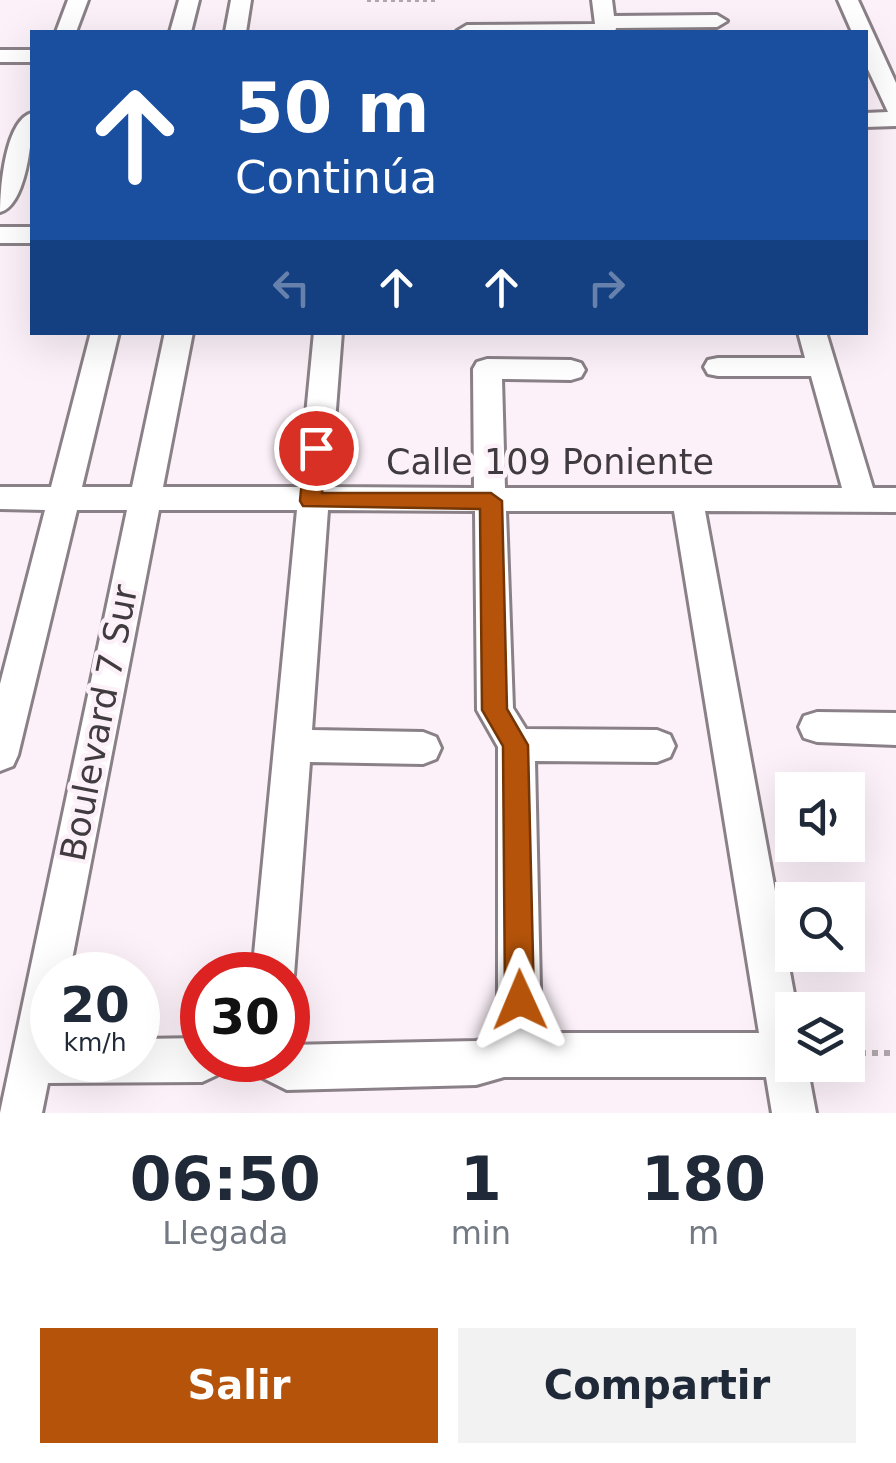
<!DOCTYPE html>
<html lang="es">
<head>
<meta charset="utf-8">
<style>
	body { margin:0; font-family:"DejaVu Sans",sans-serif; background:#f2f2f3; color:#1f2937; height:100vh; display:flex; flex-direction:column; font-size:38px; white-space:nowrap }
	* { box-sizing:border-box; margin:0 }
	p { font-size:32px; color:#747a83 }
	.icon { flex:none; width:55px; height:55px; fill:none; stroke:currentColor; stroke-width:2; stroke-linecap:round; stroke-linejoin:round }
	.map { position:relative; height:1113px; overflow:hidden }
	.panel { display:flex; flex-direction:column; background:#fff; flex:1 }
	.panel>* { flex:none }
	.hud { position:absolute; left:30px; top:30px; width:838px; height:305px; border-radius:0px; box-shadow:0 10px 40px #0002; background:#1a4fa0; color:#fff; overflow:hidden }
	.fabs { position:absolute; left:775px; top:772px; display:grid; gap:20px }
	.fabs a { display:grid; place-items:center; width:90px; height:90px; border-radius:0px; background:#fff; box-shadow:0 10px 40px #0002; font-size:50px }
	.speed { position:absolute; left:30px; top:952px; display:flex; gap:20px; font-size:50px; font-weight:700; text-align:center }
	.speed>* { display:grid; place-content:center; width:130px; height:130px; border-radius:50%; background:#fff; box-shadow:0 10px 40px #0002; line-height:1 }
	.speed small { font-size:25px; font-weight:400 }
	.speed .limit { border:15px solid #d22; background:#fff; color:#111 }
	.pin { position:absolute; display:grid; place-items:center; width:85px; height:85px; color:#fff; margin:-42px; border:5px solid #fff; border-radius:50%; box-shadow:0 2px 10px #0007 }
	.me { position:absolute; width:110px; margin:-55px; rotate:359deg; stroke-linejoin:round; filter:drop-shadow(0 0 8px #0008) }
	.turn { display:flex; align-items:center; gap:35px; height:210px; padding:0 40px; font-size:45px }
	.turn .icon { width:130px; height:130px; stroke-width:2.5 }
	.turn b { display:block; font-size:70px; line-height:85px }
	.lanes { display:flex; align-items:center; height:95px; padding:0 40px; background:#0003; justify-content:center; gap:50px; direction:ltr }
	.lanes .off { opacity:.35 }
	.eta { display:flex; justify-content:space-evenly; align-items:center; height:170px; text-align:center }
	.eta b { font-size:60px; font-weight:700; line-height:70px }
	.button { display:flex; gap:20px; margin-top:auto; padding:20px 40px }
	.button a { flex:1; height:115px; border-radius:0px; background:#b45309; color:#fff; font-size:40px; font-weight:700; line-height:115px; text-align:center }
	.button a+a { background:#f2f2f3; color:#1f2937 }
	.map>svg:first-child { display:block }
</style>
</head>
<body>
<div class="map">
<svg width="896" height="1113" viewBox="0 0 896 1113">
	<rect width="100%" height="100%" fill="#fcf1f9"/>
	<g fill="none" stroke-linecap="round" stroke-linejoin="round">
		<g stroke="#8a8087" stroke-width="6">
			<g id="minor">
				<path d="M 68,0 L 88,0 L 76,32 L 56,32 Z"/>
				<path d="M 179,0 L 199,0 L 191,32 L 170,32 Z"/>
				<path d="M 231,0 L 251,0 L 246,32 L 225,32 Z"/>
				<path d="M 592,0 L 612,0 L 614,16 L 717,15 L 727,21 L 717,27 L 616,28 L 615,32 L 457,31 L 467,25 L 595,24 Z"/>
				<path d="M 838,0 L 858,0 L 896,83 L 896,126 L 865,127 L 865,113 L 888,112 L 865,63 L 865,32 L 852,32 Z"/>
				<rect x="0" y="50" width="32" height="12"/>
				<path d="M 32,113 C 33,136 26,206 0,212 C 0,189 5,120 32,113 Z"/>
				<rect x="0" y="227" width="32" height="16"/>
				<path d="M 91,332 L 119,332 L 82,487 L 132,487 L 165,332 L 193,332 L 163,487 L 299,487 L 314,332 L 342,332 L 330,487 L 474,488 L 473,369 L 477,362 L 487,359 L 571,360 L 581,363 L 585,370 L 581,377 L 571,380 L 502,379 L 505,488 L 842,488 L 811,376 L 718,376 L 708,374 L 704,367 L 708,360 L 718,358 L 805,358 L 798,332 L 826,332 L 873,488 L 896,488 L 896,512 L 705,511 L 797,1010 L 792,1010 L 792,1065 L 807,1065 L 816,1113 L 772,1113 L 766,1077 L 504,1077 L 476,1085 L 287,1090 L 257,1075 L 250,1060 L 288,1060 L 288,1045 L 476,1041 L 491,1037 L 498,1028 L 498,747 L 477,710 L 475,511 L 328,510 L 312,730 L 423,732 L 436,737 L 441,748 L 436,759 L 423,764 L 310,762 L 294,975 L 288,990 L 288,975 L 252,975 L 297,510 L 159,510 L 69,975 L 52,975 L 52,1060 L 138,1060 L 138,1039 L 202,1038 L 202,1060 L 224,1060 L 217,1075 L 202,1082 L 48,1083 L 42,1113 L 0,1113 L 127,510 L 77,510 L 18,755 L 13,766 L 0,771 L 0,684 L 45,510 L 0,509 L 0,487 L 51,487 ZM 506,511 L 674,511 L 759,1033 L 541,1033 L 535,761 L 657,762 L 670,757 L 675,746 L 670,735 L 657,730 L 526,729 L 513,708 Z"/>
				<path d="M 817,712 L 896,713 L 896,745 L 817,742 L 804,738 L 799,727 L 804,716 Z"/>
			</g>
		</g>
		<path stroke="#afa6ac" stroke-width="4" stroke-dasharray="4 4" stroke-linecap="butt" d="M 367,0 L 436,0"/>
		<path stroke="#afa6ac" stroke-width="6" stroke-dasharray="6 6" stroke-linecap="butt" d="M 848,1053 L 896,1053"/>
		<use href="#minor" fill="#fff" fill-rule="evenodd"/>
	</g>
	<path fill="#b45309" stroke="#753606" stroke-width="2.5" d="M 316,440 L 327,448 L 322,493 L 491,493 L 502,501 L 507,709 L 528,745 L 534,1000 L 530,1010 L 520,1015 L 509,1010 L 505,1000 L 503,746 L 482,710 L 480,509 L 303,506 L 300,501 L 305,448 Z"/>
	<g text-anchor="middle" stroke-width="9" stroke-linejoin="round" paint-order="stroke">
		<g font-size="35" fill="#403b3f" stroke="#fcf1f9">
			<text x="550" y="474">Calle 109 Poniente</text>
			<text transform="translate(99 723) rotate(-79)" y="12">Boulevard 7 Sur</text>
		</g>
	</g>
</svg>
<div class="fabs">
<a><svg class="icon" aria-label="sound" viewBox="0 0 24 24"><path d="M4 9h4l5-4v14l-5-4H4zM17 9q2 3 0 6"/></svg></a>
<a><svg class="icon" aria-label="search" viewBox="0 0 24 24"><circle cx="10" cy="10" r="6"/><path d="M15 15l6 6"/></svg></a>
<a><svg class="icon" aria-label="layers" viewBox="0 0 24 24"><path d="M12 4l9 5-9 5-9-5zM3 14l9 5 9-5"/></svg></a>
</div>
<div class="speed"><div>20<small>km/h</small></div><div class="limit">30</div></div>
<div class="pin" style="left:316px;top:448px;background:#d93025"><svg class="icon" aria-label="arrive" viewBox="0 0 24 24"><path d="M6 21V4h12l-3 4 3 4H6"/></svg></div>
<svg class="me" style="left:520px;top:1000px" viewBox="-20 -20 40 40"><path d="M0-17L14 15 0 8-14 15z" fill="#b45309" stroke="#fff" stroke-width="4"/></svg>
<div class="hud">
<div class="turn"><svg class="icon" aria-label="ahead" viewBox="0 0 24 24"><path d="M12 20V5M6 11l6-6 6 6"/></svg><div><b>50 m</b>Continúa</div></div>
<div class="lanes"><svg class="icon off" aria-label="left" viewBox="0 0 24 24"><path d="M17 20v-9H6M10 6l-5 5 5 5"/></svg><svg class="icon" aria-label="ahead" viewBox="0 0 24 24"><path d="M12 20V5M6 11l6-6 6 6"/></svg><svg class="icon" aria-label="ahead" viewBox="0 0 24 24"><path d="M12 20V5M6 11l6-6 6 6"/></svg><svg class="icon off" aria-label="right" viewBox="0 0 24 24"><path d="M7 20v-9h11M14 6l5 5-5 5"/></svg></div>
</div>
</div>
<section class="panel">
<div class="eta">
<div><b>06:50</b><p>Llegada</p></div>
<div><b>1</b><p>min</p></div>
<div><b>180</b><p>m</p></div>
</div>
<div class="button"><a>Salir</a><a>Compartir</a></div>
</section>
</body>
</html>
